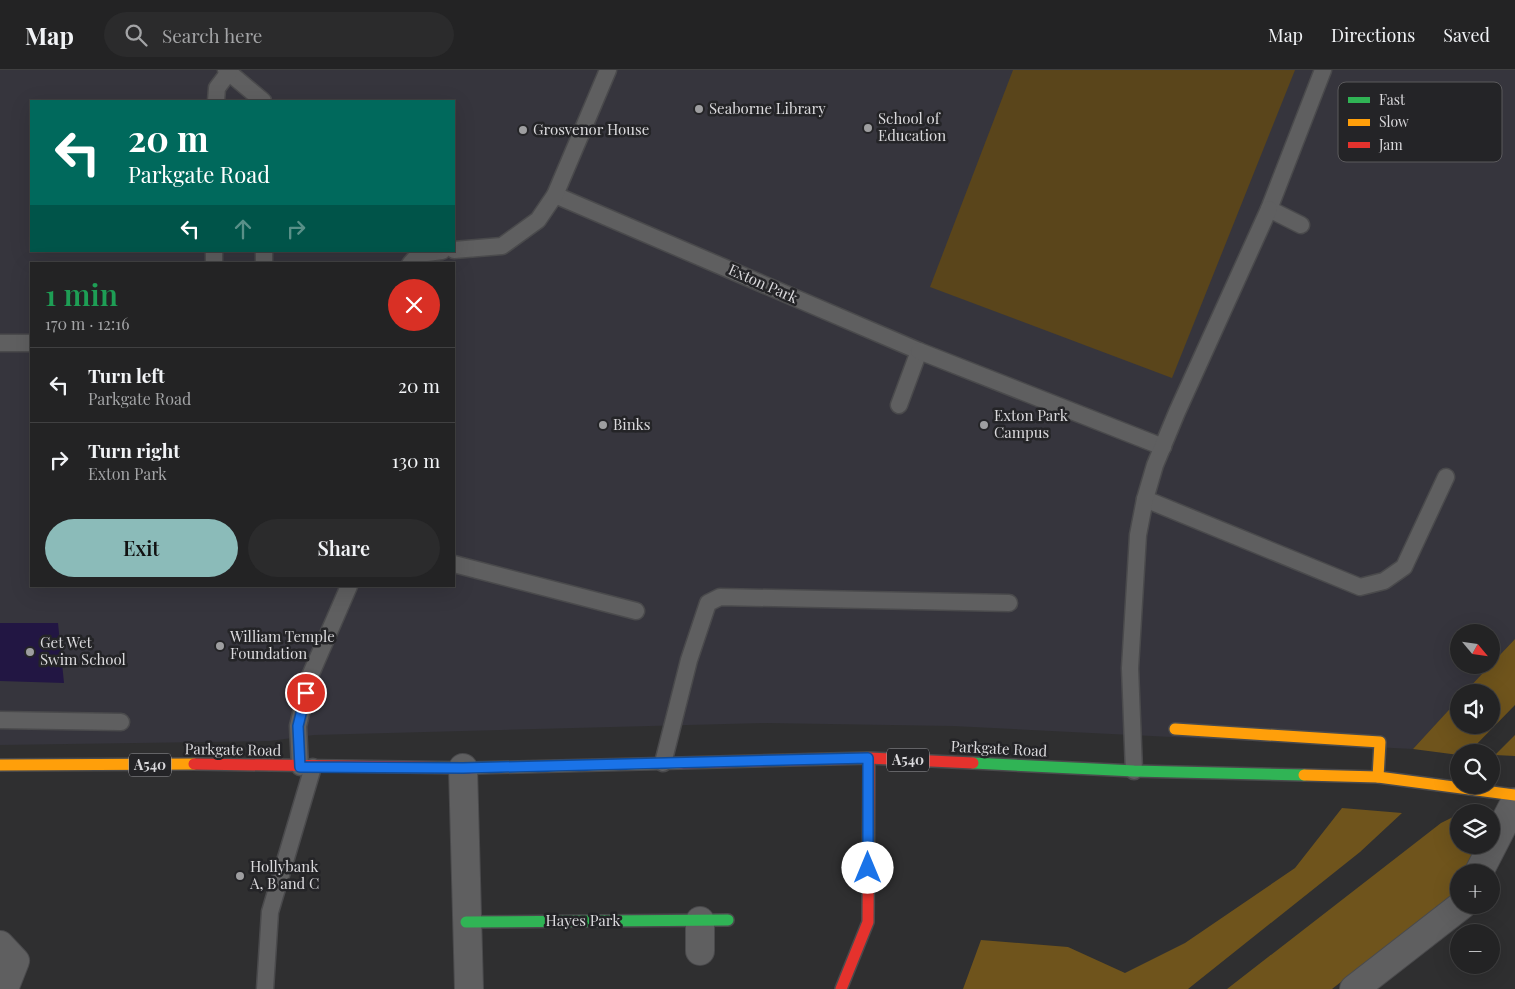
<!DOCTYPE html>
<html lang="en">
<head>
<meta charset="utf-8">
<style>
	body { margin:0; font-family:"Playfair Display",serif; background:#2b2b2c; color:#f1f3f6; height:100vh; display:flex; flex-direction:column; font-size:19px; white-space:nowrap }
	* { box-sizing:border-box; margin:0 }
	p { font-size:16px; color:#a3a4a6 }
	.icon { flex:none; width:28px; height:28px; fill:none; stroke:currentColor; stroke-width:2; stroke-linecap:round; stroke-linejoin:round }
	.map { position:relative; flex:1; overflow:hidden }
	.details { position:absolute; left:30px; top:192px; width:425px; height:325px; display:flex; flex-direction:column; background:#232324; border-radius:0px; box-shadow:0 5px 20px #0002,0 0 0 1px #404041 }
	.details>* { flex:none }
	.banner { position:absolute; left:30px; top:30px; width:425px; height:152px; border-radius:0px; box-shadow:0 5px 20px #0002,0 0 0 1px #404041; background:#00695c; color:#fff; overflow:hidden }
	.needle { width:32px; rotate:119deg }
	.fabs { position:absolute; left:1450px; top:554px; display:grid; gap:10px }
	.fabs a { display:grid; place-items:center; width:50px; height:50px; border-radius:50%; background:#232324; box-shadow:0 5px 20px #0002,0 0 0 1px #404041; font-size:25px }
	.pin { position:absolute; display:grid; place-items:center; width:42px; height:42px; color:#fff; margin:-21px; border:2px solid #fff; border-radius:50%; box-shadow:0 1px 5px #0007 }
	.me { position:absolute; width:55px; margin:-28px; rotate:0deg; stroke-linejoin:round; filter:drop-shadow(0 0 4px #0008) }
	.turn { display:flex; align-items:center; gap:18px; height:105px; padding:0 15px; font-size:22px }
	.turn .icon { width:65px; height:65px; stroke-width:2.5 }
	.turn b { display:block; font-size:35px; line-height:42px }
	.lanes { display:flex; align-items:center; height:48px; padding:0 15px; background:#0003; justify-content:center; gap:25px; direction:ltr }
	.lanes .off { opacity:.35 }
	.round { display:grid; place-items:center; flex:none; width:52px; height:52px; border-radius:26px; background:#2b2b2c }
	.headline { display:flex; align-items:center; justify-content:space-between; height:85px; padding:0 15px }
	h1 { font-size:30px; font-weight:600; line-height:38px; color:#1e9e55 }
	.cta { display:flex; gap:10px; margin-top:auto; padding:10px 15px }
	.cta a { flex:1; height:58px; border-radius:30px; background:#8bbbb9; color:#111; font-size:20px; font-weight:600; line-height:58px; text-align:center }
	.cta a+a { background:#2b2b2c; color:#f1f3f6 }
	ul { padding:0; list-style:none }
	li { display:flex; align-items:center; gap:15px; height:75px; padding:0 15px; border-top:1px solid #404041 }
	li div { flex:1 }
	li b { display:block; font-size:19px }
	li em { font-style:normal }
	header { display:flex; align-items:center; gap:30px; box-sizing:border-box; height:70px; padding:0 25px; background:#232324; border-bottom:1px solid #404041 }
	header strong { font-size:24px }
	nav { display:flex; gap:28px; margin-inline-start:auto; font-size:18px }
	.search { width:350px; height:45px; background:#2b2b2c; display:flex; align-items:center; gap:12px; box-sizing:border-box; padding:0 18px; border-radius:28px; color:#a3a4a6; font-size:19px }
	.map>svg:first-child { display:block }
</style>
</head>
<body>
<header>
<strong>Map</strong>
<div class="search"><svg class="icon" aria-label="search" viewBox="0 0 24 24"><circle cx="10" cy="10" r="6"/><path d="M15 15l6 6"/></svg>Search here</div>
<nav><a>Map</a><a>Directions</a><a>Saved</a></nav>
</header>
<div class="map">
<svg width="1515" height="919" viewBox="0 0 1515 919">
	<rect width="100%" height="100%" fill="#2f2f30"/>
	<path fill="#36353d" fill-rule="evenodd" d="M 0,0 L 1515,0 L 1515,569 L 1491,595 L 1491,562 L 1459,562 L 1459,595 L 1491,595 L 1465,622 L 1459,622 L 1459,630 L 1413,679 L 953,656 L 766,653 L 314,665 L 270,671 L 0,675 ZM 31,31 L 454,31 L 454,181 L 31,181 ZM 31,194 L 454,194 L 454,516 L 31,516 Z"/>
	<path fill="#5a451b" d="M 1013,0 L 1295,0 L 1172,308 L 930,217 Z"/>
	<g fill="#6f541c">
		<path d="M 1515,569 L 1515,635 L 1469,682 L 1459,682 L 1459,685 L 1413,679 L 1459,629 L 1459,655 L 1491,655 L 1491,622 L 1465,622 Z"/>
		<path d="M 1515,665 L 1515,686 L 1495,685 Z"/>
		<path d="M 1342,738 L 1402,743 L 1360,782 L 1188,919 L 963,919 L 981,870 L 1068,877 L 1125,903 L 1185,873 L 1295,798 Z"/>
		<path d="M 1459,744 L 1459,775 L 1480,775 L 1469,802 L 1459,802 L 1459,818 L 1456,822 L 1332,919 L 1227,919 L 1441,753 Z"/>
	</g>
	<path fill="#221643" d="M 0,553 L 58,553 L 64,613 L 0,611 Z"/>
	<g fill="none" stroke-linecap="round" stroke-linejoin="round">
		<g stroke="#4a4a4c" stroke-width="19">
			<g id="lane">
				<path d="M 226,0 L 263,31"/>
				<path d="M 216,31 L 217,18 L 229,2"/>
				<path d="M 555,125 L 919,281 L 899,335"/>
				<path d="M 1301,155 L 1269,139 L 1323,0"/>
				<path d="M 454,180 L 502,176 L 538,150 L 555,125 L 608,0"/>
				<path d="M 214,194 L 214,181"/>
				<path d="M 264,194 L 264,181"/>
				<path d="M 410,194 L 419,184 L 442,181"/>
				<path d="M 0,273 L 31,273"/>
				<path d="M 919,281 L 1163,377"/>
				<path d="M 1145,429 L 1360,517 L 1384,511 L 1404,497 L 1446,407"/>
				<path d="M 454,494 L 636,541"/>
				<path d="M 0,650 L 121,652"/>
				<path d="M 663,693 L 689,590 L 708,533 L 720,527 L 1009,533"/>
				<path d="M 300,697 L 298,656 L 310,606 L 349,516"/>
				<path d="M 1134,701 L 1130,598 L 1138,465 L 1145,429 L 1155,395 L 1177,342 L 1269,139"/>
				<path d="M 265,919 L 270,842 L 313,697"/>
			</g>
		</g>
		<g stroke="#4a4a4c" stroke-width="30">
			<g id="street">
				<path d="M 463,698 L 469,919"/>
				<path d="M 1479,802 L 1515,732"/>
				<path d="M 0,875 L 15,891 L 4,919"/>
				<path d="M 700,881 L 700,851"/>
				<path d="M 1354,919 L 1462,835"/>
			</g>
		</g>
		<g stroke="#4a4a4c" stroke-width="14">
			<g id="fast">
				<path d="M 973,693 L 1134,701 L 1304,705"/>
				<path d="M 466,852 L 728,850"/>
			</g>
		</g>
		<g stroke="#4a4a4c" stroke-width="14">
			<g id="slow">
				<path d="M 1175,659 L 1380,672 L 1378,707"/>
				<path d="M 0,695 L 194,694"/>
				<path d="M 472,698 L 681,693"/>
				<path d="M 1304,705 L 1378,707 L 1515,725"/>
			</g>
		</g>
		<g stroke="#4a4a4c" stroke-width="14">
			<g id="jam">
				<path d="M 681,693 L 869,688 L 973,693"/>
				<path d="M 194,694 L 472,698"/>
				<path d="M 841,919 L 868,852 L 869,688"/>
			</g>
		</g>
		<use href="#lane" stroke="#5f5f60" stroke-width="16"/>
		<use href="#street" stroke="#5f5f60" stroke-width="28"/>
		<use href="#fast" stroke="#30b455" stroke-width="11"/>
		<use href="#slow" stroke="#ff9f0a" stroke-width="11"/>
		<use href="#jam" stroke="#e5322d" stroke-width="11"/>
	</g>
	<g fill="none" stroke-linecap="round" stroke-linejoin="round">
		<g stroke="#114b97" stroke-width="12">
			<path id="route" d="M 306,623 L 298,656 L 300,697 L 463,698 L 868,688 L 868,798"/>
		</g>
		<use href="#route" stroke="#1a73e8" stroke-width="9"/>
	</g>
	<g fill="#9e9ea0" stroke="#242427" stroke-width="2">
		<circle cx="699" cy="39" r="5"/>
		<circle cx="868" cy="58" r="5"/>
		<circle cx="523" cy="60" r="5"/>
		<circle cx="603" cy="355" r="5"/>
		<circle cx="984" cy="355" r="5"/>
		<circle cx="220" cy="576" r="5"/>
		<circle cx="30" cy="582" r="5"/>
		<circle cx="240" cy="806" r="5"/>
	</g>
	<g text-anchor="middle" stroke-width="5" stroke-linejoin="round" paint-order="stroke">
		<g fill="#242427" stroke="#a3a3a6" stroke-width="1">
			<rect x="887" y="678.5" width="42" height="23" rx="4"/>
			<rect x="129" y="683.5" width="42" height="23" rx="4"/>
		</g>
		<g font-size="14" font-weight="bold" fill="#dad9dc">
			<text x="908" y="695">A540</text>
			<text x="150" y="700">A540</text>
		</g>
		<g font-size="15" fill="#dad9dc" stroke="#242427" text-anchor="start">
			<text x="709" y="44">Seaborne Library</text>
			<text x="878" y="54">School of<tspan x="878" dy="17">Education</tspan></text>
			<text x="533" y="65">Grosvenor House</text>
			<text x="994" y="351">Exton Park<tspan x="994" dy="17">Campus</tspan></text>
			<text x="613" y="360">Binks</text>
			<text x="230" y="572">William Temple<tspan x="230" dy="17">Foundation</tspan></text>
			<text x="40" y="578">Get Wet<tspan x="40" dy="17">Swim School</tspan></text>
			<text x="250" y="802">Hollybank<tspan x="250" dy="17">A, B and C</tspan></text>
		</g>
		<g font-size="15" fill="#dad9dc" stroke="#242427">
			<text transform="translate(763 214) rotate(24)" y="5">Exton Park</text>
			<text transform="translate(999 679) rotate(3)" y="5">Parkgate Road</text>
			<text transform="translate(233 680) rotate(1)" y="5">Parkgate Road</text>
			<text x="583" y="856">Hayes Park</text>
		</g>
	</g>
	<rect x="1338" y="12" width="164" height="80" rx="8" fill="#242427" stroke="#5b5a5d" stroke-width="1"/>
	<rect x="1348" y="27" width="22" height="6" fill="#30b455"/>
	<rect x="1348" y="49" width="22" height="7" fill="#ff9f0a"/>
	<rect x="1348" y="72" width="22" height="6" fill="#e5322d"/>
	<g font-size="14" fill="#dad9dc">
		<text x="1379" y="35">Fast</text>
		<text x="1379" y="57">Slow</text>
		<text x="1379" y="80">Jam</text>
	</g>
</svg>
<div class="fabs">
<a><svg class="needle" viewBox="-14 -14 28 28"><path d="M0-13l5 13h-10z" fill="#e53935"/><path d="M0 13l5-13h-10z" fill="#a3a4a6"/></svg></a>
<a><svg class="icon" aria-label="sound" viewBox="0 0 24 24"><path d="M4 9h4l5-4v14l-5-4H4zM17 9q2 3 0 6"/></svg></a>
<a><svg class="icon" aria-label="search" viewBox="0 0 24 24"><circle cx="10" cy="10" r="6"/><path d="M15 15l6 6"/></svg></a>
<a><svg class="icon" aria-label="layers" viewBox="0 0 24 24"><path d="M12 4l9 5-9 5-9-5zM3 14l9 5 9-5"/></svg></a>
<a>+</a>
<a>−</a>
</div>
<div class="pin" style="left:306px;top:623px;background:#d93025"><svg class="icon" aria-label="arrive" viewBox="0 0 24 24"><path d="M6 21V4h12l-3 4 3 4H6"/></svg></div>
<svg class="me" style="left:868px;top:798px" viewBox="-20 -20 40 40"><circle r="19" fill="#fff"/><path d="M0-13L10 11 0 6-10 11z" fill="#1a73e8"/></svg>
<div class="banner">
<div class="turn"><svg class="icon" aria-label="left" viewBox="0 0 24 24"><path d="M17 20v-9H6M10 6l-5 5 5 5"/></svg><div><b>20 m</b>Parkgate Road</div></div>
<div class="lanes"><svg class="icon" aria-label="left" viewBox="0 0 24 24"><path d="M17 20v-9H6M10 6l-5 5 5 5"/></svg><svg class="icon off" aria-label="ahead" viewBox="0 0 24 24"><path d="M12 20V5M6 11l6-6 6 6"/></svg><svg class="icon off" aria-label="right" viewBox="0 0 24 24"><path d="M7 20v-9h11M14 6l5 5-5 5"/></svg></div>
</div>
<section class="details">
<div class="headline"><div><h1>1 min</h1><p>170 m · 12:16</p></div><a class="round" style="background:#d93025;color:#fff"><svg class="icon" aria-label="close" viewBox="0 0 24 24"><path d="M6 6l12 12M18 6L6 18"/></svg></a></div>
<ul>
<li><svg class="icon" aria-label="left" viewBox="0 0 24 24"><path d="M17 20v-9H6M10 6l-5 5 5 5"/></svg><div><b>Turn left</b><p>Parkgate Road</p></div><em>20 m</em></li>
<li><svg class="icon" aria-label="right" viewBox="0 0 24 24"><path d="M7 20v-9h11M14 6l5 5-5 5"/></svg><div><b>Turn right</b><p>Exton Park</p></div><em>130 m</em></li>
</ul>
<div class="cta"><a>Exit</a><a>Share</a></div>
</section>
</div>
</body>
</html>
